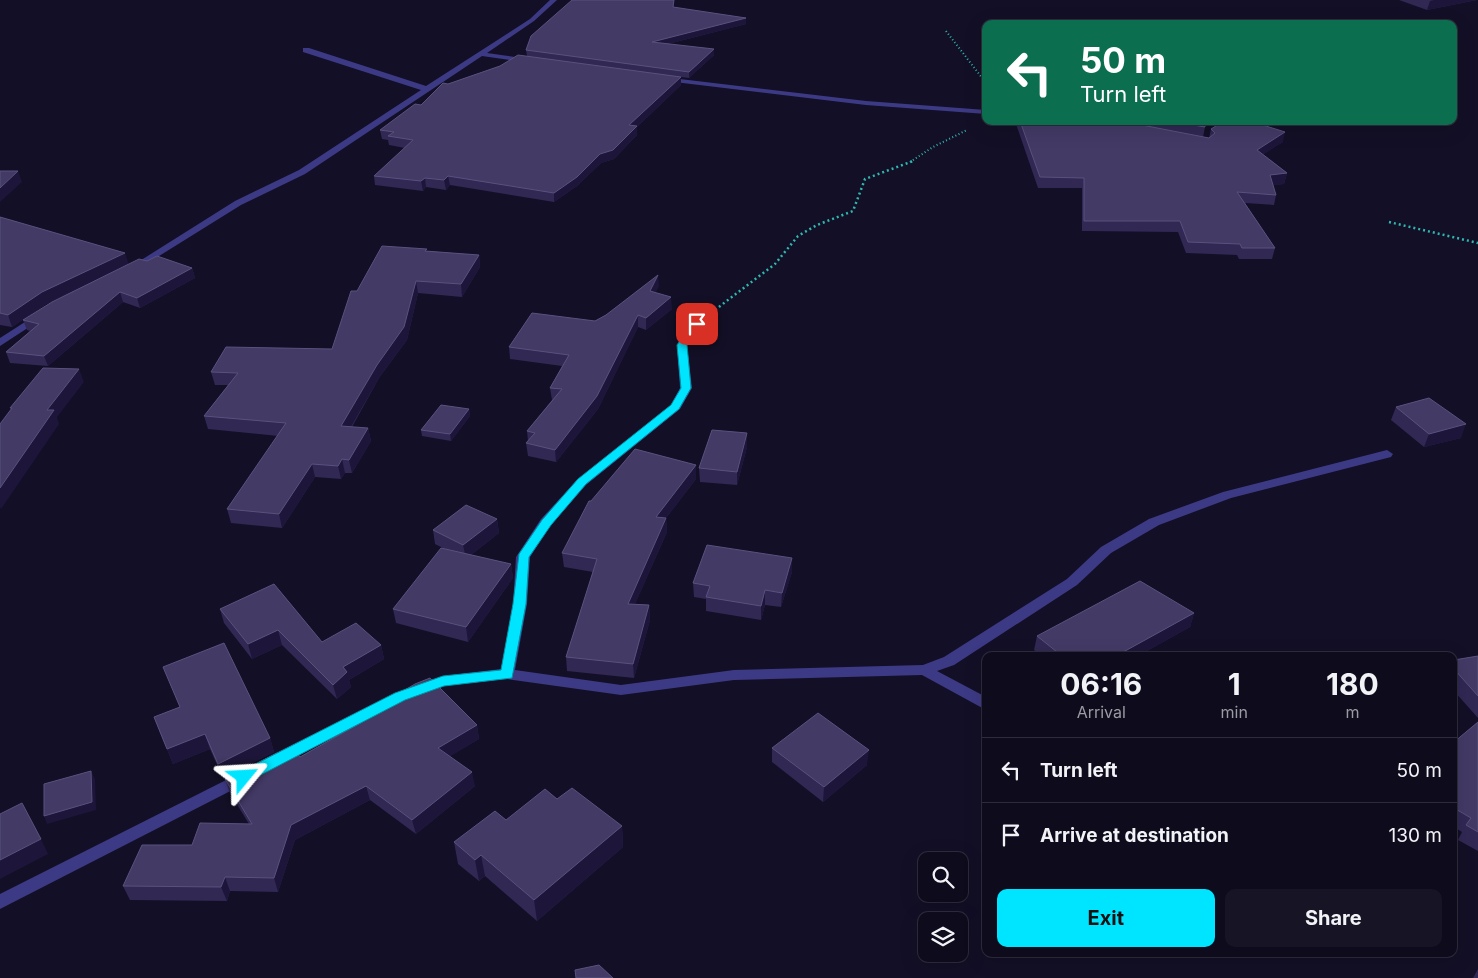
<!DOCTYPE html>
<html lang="en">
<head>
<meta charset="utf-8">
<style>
  :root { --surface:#0e0b1c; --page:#171425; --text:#f1f3f6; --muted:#9b9ba3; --line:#2e2b3b; --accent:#00e5ff }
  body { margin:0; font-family:Inter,sans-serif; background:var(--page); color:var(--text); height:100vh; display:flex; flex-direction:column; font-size:19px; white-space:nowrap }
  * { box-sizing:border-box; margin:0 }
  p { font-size:16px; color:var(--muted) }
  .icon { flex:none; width:28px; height:28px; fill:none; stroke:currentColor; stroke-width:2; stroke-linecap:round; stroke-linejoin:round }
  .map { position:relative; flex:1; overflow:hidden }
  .details { position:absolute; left:982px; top:652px; width:475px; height:305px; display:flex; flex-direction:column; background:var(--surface); border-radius:10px; box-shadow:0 5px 20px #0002,0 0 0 1px var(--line) }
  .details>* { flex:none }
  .hud { position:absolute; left:982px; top:20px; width:475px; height:105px; border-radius:10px; box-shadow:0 5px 20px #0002,0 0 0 1px var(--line); background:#0b6e4f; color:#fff; overflow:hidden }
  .tools { position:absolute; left:918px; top:852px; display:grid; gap:10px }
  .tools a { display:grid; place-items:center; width:50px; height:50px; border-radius:10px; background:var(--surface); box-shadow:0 5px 20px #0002,0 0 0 1px var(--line); font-size:25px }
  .pin { position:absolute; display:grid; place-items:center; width:42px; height:42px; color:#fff; margin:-21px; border-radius:10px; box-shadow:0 2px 8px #0006 }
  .me { position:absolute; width:55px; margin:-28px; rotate:63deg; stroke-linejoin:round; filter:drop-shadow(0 0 4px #0008) }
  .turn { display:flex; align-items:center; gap:18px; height:105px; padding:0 15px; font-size:22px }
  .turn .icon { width:65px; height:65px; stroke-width:2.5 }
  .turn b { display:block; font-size:35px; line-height:42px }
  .eta { display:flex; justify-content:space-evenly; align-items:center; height:85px; text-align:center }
  .eta b { font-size:30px; font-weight:700; line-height:35px }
  .primary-button { display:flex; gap:10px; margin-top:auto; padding:10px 15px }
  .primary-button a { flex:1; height:58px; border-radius:10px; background:var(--accent); color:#111; font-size:20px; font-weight:700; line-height:58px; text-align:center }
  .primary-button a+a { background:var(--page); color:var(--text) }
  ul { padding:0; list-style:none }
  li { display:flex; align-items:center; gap:15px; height:65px; padding:0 15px; border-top:1px solid var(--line) }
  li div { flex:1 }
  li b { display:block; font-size:19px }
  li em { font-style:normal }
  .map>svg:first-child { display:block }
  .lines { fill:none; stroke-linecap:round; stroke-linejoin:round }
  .path-far1 { stroke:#2fb8b0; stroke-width:2; stroke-dasharray:1 2.5; stroke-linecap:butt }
  .path { stroke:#2fb8b0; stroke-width:2.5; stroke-dasharray:2 3; stroke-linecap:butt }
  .minor { fill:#3d3a85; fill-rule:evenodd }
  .wall { fill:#312854 }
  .shaded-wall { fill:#1d163a }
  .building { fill:#433a66; stroke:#5a527e }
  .route { fill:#00e5ff; stroke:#0095a6 }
</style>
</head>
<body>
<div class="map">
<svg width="1478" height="978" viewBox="0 0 1478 978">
  <rect width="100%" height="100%" fill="#130f26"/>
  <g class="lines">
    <g class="path-far1">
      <path d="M946 31 986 83"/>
      <path d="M910 162 933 147 967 130"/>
    </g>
    <g class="path">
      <path d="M1389 222 1478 243"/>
      <path d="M711 313 775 264 798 236 817 225 853 211 865 179 913 161"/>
    </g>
    <g class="minor">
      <path d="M550 0H557L534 21 487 53 529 59H532V63L482 56 305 174 241 205 135 271H129L127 269 235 201 299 170 421 90 303 52V48H309L426 86 530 19Z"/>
      <path d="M663 77 866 101 986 110V114L866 105 666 81 662 79Z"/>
      <path d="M39 313 43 314 44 316 43 318 0 346V338Z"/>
      <path d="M697 321 702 324 687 345 692 388 680 409 586 485 551 525 530 557 527 604 515 670 621 685 734 670 923 665 944 657 1067 579 1101 547 1149 519 1223 492 1387 450 1393 454 1391 457 1231 498 1159 525 1111 553 1077 585 954 665 937 671 986 697V710L922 675 734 680 621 695 507 679 444 686 419 695 414 694 412 690 414 686 443 676 501 669 513 604 516 557 518 554 541 519 578 479 671 405 680 388 677 345 693 322Z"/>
      <path d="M398 692 403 694 405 698 403 702 286 762 280 764 274 762 272 758 274 754Z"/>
      <path d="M242 772 248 774 250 778 248 782 0 909V894Z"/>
    </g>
  </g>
  <g class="wall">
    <path d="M1399 0H1477L1427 10Z"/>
    <path d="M674 7 746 24 668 44 714 49V55L689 78 681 77V85L637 127V135L614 159 601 163 577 186 554 202 450 185 446 190 426 187 423 191 375 185 374 176 405 148 389 145 388 140 382 139 380 130 421 105 448 84 500 66 527 56 526 50Z"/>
    <path d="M1015 121H1205V127L1203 137 1209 138 1211 129 1283 142 1263 154 1287 173 1284 184 1273 185 1276 195 1274 205 1245 203 1275 248 1272 259H1239L1237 255 1186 253 1178 232 1082 231V188H1038Z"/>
    <path d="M0 217 129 264 147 261 192 268 195 278 140 308 123 302 48 366 10 363 6 352 30 331 27 330 23 320 69 293 46 304 12 327 0 325Z"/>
    <path d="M427 251 479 255 480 267 462 297 418 293 407 340 379 378 352 427 368 428 371 441 352 473H345L341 479 315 477 282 528 231 523 227 509 278 436 208 429 204 416 228 385H215L211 372 332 349 357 291Z"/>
    <path d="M659 286 655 292 672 309 646 330 638 327 598 409 556 462 528 456 526 443 528 441 527 431 552 400 550 388 562 366 510 359 509 347 595 321Z"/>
    <path d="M1396 407 1461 438 1424 447 1391 420Z"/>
    <path d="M469 409 470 416 451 441 422 436 421 430Z"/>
    <path d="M747 447 737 485 700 482 699 468Z"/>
    <path d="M696 465V479L666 518 667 532 635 604 649 605 650 620 634 678 567 671 566 657 593 572 564 567 562 553 591 501Z"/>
    <path d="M497 519 499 533 471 555 511 564 513 578 468 642 396 623 393 609 447 550 435 544 433 530Z"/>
    <path d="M792 572 781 607 765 605 761 620 706 611V599L694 597 693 583Z"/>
    <path d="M220 609 322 642 381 645 384 659 349 680 351 687 337 699 282 645 252 659 224 623Z"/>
    <path d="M1194 613 1190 627 1138 656H1042L1034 650 1037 636Z"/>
    <path d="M1478 656V718L1454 691V660Z"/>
    <path d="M163 667 270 738 274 752 223 778 210 749 173 764 154 717 180 707Z"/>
    <path d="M384 702 477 725 479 739 450 756 475 786 416 834 370 800 295 840 278 892 230 891 227 901 130 900 123 886 192 845 249 824 230 793 225 779 279 758 300 757 386 709Z"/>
    <path d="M1478 722V851L1458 840 1462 832 1454 827V742Z"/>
    <path d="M772 748 867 765 823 802 772 762Z"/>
    <path d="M557 799 622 826 623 847 537 921 485 876 479 881 458 864 454 842 506 820Z"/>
    <path d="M1478 969V978H1473Z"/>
  </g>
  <g class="shaded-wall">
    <path d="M1434 0H1477L1427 10 1430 1Z"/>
    <path d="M746 18V24L652 48V42Z"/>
    <path d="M714 49V55L689 78V72Z"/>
    <path d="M681 77V85L637 127V135L614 159 601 163 577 186 554 202V193L600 154 629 125Z"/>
    <path d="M1285 132 1283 142 1255 160 1257 150Z"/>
    <path d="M18 171 22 182 0 202V188Z"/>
    <path d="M1287 173 1284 184 1267 186 1270 175Z"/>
    <path d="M448 176 450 185 446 190 444 180Z"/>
    <path d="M425 178 426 187 423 191 421 181Z"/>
    <path d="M125 253 129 265 46 304 12 327 8 315 42 292Z"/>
    <path d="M479 255 480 267 462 297 461 284Z"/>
    <path d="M192 268 195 278 140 308 137 298Z"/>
    <path d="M658 275 659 286 651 302 650 291Z"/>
    <path d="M416 281 418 293 407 340 379 378 344 439 341 426Z"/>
    <path d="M120 292 123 302 48 366 44 356Z"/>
    <path d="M671 297 672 309 646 330V318Z"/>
    <path d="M638 315V327L598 409 556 462 555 450Z"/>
    <path d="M79 369 84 382 57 417 59 424 1 509 0 507V488L47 410Z"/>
    <path d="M469 409 470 416 451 441 450 434Z"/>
    <path d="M1466 424 1461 438 1424 447 1429 434Z"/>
    <path d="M368 428 371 441 352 473 349 460Z"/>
    <path d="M747 433V447L737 485V472Z"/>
    <path d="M342 459 345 473 341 479 338 466Z"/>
    <path d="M312 464 315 477 282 528 279 514Z"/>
    <path d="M696 465V479L666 518 667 532 629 618 628 604 656 517Z"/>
    <path d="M497 519 499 533 466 559 463 545Z"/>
    <path d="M792 558V572L781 607 782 593Z"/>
    <path d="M511 564 513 578 468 642 466 627Z"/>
    <path d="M765 590V605L761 620V606Z"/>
    <path d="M649 605 650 620 634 678 633 664Z"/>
    <path d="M1194 613 1190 627 1138 656H1116Z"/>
    <path d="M278 630 282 645 252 659 248 644Z"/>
    <path d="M381 645 384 659 349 680 351 687 337 699 333 685 343 667Z"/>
    <path d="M477 725 479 739 441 762 438 748Z"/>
    <path d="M205 734 210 749 173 764 167 749Z"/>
    <path d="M270 738 274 752 223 778 218 764Z"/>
    <path d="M869 750 867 765 823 802 824 787Z"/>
    <path d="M91 771 95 779 96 810 47 824 44 816Z"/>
    <path d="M472 772 475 786 416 834 412 820Z"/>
    <path d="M366 786 370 800 295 840 278 892 274 878 291 825Z"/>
    <path d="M622 826 623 847 537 921 534 900Z"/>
    <path d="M41 839 48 854 0 879V860Z"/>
    <path d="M481 855 485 876 479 881 475 860Z"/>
    <path d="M225 877 230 891 227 901 221 887Z"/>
  </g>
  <g class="building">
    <path d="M572 0H674L673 7 746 18 652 42 714 49 689 72 526 50 531 36Z"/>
    <path d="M518 55 681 77 629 125 637 126 613 150 600 154 577 177 554 193 448 176 444 180 425 178 421 181 374 176 413 140 388 136 394 132 380 130 415 104 421 105 443 83 448 84 500 66Z"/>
    <path d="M1020 121H1121L1209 138 1215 133 1211 129 1224 121H1250L1285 132 1257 150 1287 173 1270 175 1276 195 1237 192 1275 248H1242L1240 244 1188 242 1180 221H1084V178L1040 177Z"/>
    <path d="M1169 121H1205V127Z"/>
    <path d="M0 171H18L0 188Z"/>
    <path d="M0 217 125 253 42 292 8 315 0 313Z"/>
    <path d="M382 246 427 249 425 251 479 255 461 284 416 281 404 327 377 365 341 426 368 428 349 460 342 459 338 466 312 464 279 514 227 509 286 423 204 416 238 373 211 372 226 347 332 349 351 291H357Z"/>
    <path d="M157 256 192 268 137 298 120 292 44 356 6 352 39 324 23 320 52 302 139 259 147 261Z"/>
    <path d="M658 275 650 291 671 297 646 318 638 315 597 396 555 450 526 443 535 433 527 431 562 389 550 388 569 355 509 347 532 313 595 321 606 315Z"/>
    <path d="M43 368 79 369 47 410H54L0 488V424L12 408H10Z"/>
    <path d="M1429 398 1466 424 1429 434 1396 407Z"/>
    <path d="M441 405 469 409 450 434 421 430Z"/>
    <path d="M712 430 747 433 737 472 699 468Z"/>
    <path d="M635 449 696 465 656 517 666 518 628 604 649 605 633 664 566 657 597 559 562 553 589 501H591Z"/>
    <path d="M466 505 497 519 463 545 433 530Z"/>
    <path d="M707 545 792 558 782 593 765 590 761 606 706 597 710 586 693 583Z"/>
    <path d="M441 548 511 564 466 627 393 609Z"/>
    <path d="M1140 581 1194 613 1116 656H1062L1037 636Z"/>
    <path d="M274 584 322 642 356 623 381 645 343 667 347 672 333 685 278 630 248 644 220 609Z"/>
    <path d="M224 643 270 738 218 764 205 734 167 749 154 717 180 707 163 667Z"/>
    <path d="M1478 656V696L1454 669V660Z"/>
    <path d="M430 678 477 725 438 748 472 772 412 820 366 786 291 825 274 878 225 877 221 887 123 886 142 845H192L200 823 252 824 225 779 277 753 279 758 295 750 300 757 389 707 384 702 415 684Z"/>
    <path d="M818 713 869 750 824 787 772 748Z"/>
    <path d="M1478 722V832L1466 825 1471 818 1454 808V742Z"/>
    <path d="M91 771 92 802 44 816V784Z"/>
    <path d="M572 788 622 826 534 900 481 855 475 860 454 842 495 811 506 820 545 789 557 799Z"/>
    <path d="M22 803 41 839 0 860V814Z"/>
    <path d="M599 965 613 978H576L575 970Z"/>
  </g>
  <path class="route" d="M693 321H697L702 324 687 345 691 388 679 409 586 484 551 525 529 557 526 604 512 678 444 686 405 700 249 781 244 783 238 781 236 777 238 773 395 693 443 676 501 670 513 604 519 554 542 520 578 479 671 405 681 388 677 345Z"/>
</svg>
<div class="tools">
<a><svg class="icon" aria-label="search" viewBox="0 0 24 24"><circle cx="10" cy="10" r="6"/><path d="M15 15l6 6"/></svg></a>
<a><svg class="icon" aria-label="layers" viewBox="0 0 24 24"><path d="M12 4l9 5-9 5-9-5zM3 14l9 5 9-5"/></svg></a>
</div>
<div class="pin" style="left:697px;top:324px;background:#d93025"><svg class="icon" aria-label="arrive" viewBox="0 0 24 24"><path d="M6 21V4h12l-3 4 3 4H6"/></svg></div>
<svg class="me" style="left:244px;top:777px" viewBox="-20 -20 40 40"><path d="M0-17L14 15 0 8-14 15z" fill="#00e5ff" stroke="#fff" stroke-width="4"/></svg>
<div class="hud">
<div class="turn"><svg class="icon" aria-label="left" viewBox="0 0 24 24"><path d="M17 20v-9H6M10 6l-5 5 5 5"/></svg><div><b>50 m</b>Turn left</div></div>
</div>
<section class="details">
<div class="eta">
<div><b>06:16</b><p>Arrival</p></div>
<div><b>1</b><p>min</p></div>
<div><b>180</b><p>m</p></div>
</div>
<ul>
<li><svg class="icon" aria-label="left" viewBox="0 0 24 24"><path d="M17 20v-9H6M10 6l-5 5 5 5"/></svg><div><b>Turn left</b></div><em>50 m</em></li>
<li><svg class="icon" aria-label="arrive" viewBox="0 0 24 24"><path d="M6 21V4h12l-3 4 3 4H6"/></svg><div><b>Arrive at destination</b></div><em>130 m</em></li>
</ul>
<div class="primary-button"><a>Exit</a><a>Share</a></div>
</section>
</div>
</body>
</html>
